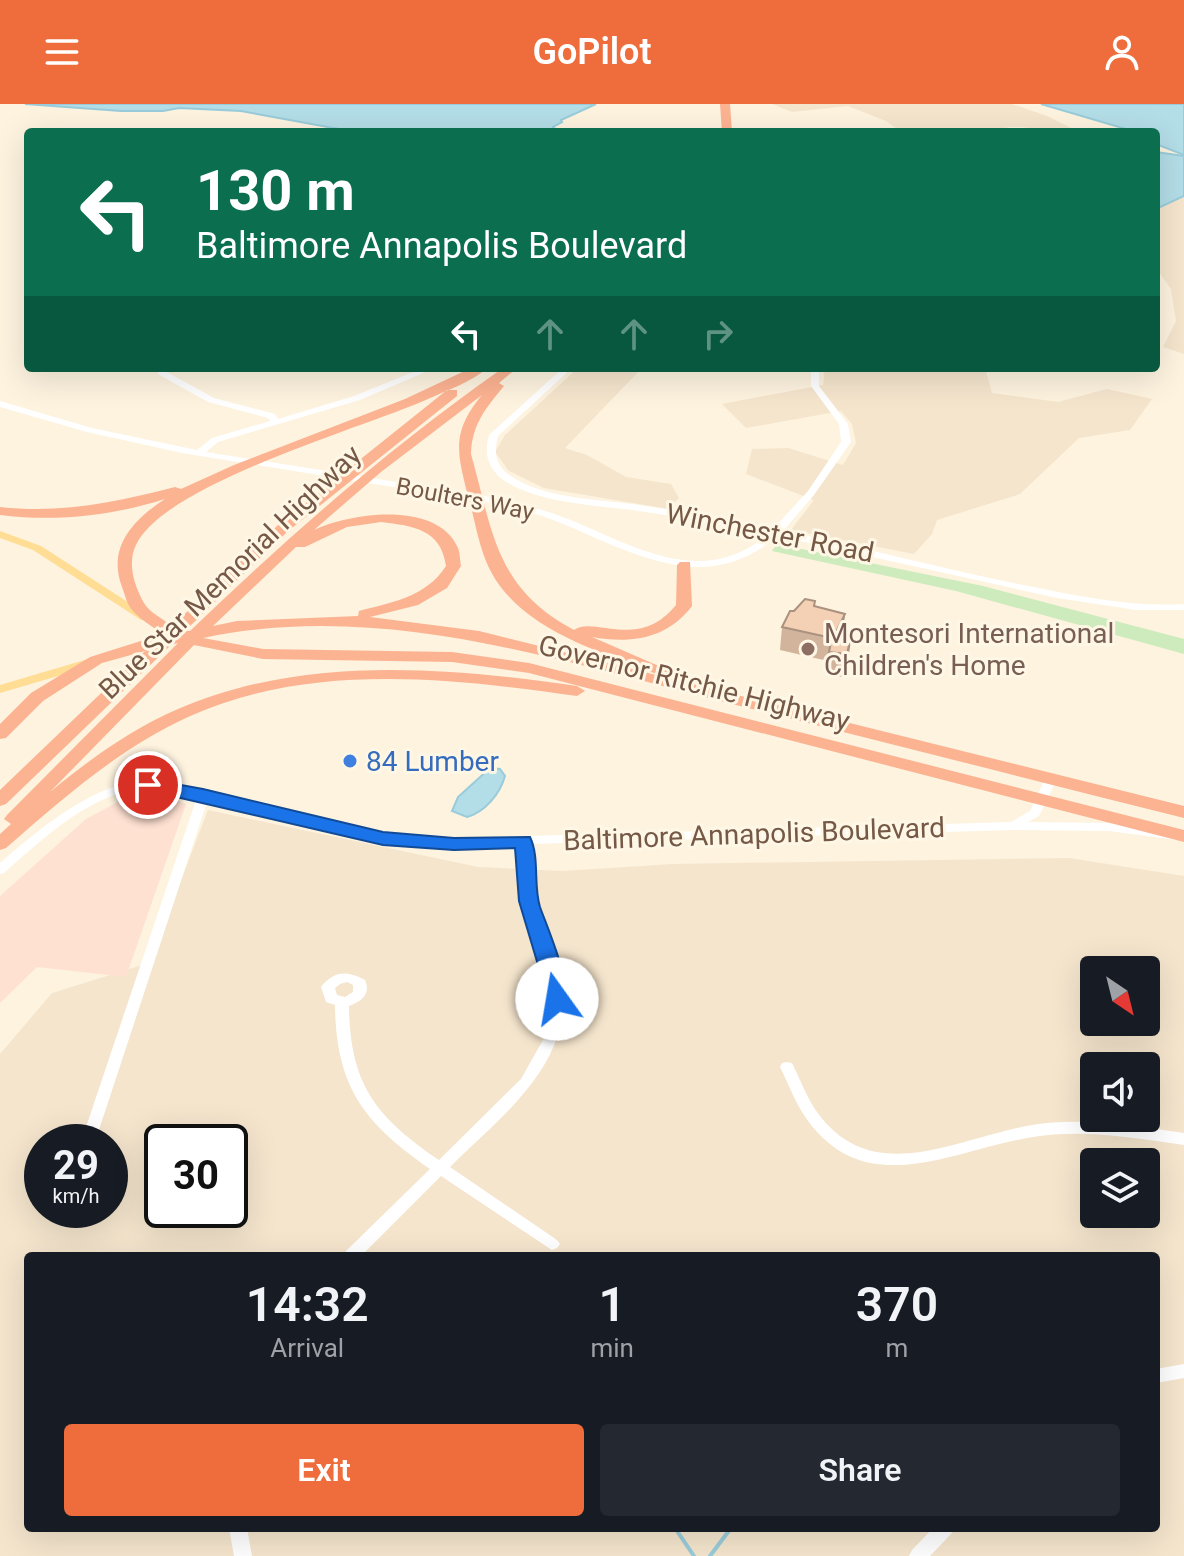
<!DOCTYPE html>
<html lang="en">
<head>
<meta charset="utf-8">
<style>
  :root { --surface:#171b24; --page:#242831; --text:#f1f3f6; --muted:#9ea1a6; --accent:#ef6d3c }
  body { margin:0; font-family:Roboto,sans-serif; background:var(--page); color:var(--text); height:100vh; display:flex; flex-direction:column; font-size:30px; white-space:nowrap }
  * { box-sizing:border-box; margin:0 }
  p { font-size:26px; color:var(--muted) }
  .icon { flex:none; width:44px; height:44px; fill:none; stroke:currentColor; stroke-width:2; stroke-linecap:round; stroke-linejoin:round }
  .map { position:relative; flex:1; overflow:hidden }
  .details { position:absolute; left:24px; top:1148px; width:1136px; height:280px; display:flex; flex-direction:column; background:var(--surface); border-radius:8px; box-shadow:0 8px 32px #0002 }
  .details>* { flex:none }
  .top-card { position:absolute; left:24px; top:24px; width:1136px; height:244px; border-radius:8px; box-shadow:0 8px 32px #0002; background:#0b6e4f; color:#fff; overflow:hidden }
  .needle { width:52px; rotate:145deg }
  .buttons { position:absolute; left:1080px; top:852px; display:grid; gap:16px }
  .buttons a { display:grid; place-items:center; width:80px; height:80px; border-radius:8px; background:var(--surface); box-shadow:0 8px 32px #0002; font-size:40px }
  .speed { position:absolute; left:24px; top:1020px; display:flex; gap:16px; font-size:40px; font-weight:700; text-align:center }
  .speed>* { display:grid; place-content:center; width:104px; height:104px; border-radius:50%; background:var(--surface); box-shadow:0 8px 32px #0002; line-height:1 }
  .speed small { font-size:20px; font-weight:400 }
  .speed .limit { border:4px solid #111; border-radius:12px; background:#fff; color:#111 }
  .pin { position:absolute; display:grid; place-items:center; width:68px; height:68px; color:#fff; margin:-34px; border:4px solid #fff; border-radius:50%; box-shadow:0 2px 8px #0007 }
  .me { position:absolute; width:88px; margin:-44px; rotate:347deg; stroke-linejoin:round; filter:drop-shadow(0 0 6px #0008) }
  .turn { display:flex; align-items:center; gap:28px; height:168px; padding:0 40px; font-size:36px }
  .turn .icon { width:104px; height:104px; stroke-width:2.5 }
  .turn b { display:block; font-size:56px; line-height:68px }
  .lanes { display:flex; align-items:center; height:76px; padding:0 40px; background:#0003; justify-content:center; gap:40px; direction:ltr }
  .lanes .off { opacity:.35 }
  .eta { display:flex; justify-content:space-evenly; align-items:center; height:136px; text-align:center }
  .eta b { font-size:48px; font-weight:600; line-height:56px }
  .action { display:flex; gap:16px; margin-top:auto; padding:16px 40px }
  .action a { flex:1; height:92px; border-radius:8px; background:var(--accent); color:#fff; font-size:32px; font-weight:600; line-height:92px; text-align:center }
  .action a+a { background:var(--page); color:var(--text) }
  header { display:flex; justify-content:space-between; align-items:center; height:104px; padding:0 40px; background:var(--accent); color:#fff; font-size:36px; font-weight:600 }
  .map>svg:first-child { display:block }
  .residential { fill:#f5e5cd; fill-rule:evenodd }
  .commercial { fill:#ffe1d2 }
  .green { fill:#cdebbd }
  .water { fill:#b3dde7; stroke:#99ccda; stroke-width:2 }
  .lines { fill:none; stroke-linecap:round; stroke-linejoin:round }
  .stream { stroke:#99ccda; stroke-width:4 }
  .minor { fill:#fff; fill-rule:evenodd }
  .major { fill:#ffdd94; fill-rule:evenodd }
  .highway { fill:#fcb392; fill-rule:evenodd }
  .wall { fill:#d2b49c }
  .shaded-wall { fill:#ab927f }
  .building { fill:#f4d1b5; stroke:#ab927f; stroke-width:2 }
  .route { fill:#1a73e8; stroke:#114b97; stroke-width:2 }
  .education-dot { fill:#8d6e63; stroke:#fff7e6; stroke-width:3 }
  .shop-dot { fill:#3f7fe0; stroke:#fff7e6; stroke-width:3 }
  .labels { text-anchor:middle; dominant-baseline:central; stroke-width:6; stroke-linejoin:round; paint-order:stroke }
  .far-street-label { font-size:24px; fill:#755946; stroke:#fff7e6 }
  .street-label { font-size:28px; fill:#755946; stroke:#fff7e6 }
  .education-label { font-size:28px; fill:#785e54; stroke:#fff7e6; text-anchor:start }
  .shop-label { font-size:28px; fill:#366cbe; stroke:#fff7e6; text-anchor:start }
</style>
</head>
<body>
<header><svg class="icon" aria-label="menu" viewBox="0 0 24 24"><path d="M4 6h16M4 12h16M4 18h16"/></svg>GoPilot<svg class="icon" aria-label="person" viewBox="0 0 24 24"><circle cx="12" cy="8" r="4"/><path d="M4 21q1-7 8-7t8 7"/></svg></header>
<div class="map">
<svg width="1184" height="1452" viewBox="0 0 1184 1452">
  <rect width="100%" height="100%" fill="#fdf3df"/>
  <g class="residential">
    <path d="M772 0H1012L1047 12 1079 28H1051L1023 23H1008L999 28H901L886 17 848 2 792 8Z"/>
    <path d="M1184 92V250L1163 243 1176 217 1171 185 1156 164V105Z"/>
    <path d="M578 264H642L565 344 587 351 626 373 671 380 679 394 668 405 544 384 509 367 495 348 505 331Z"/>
    <path d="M825 264H985L992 289 1058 298 1107 285 1152 295 1130 326 1079 334 1020 390 937 416 932 430 914 450 791 426 814 396 746 370 752 345 788 344 843 361 856 339 852 320 841 307 746 324 722 300 823 281Z"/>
    <path d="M208 706 478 763 563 767 673 760 1069 754 1184 772V1452H0V950L52 889 149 859ZM1094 866H1146V918H1094ZM1094 962H1146V1014H1094ZM42 1038H110V1106H42ZM162 1038H230V1106H162ZM1094 1058H1146V1110H1094ZM28 1152H1156V1424H28Z"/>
  </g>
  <path class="commercial" d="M143 691H160L186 700 126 873 37 863 0 899V792L86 715 129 692Z"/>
  <path class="green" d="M777 440 983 482 1184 535V550L956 487 772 447Z"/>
  <g class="water">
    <path d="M25 0H596L561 16 562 18 553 23 555 25 546 28H355L241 7 179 4 163 7H121Z"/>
    <path d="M1041 0H1184V51L1156 40V28H1136Z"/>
    <path d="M1156 48 1184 52V92L1156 105Z"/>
    <path d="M490 664 500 665 505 672C500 690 485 708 467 713L452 707 458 693Z"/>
  </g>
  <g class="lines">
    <g class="stream">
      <path d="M675 1424 694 1452"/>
      <path d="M710 1452 731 1424"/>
    </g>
    <g class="minor">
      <path d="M756 24H760L761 28H755Z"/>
      <path d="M157 264H165V267L214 294 275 310 278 315 354 292 423 264H435L360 296 218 338 206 348 498 394C522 400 545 406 568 415 634 442 704 486 768 430 727 422 687 414 646 408 603 401 538 401 502 375 487 363 484 348 489 331L563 264H572L498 332C494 347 495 360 508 370 542 396 605 395 646 402 689 408 731 417 773 425L808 387 841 338 839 320 811 282V264H819V282L848 320 851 338 814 391 783 427C869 444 953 468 1039 484 1087 494 1135 503 1184 500V506H1136L1057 494 777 432C708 493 635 450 563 420 542 411 520 405 498 400L182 349 87 328 0 303V297L92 324 197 346 212 334 270 317 268 314 208 298 158 270Z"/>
      <path d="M1051 671 1057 675 1039 712 1028 718 1109 719 1184 729V737L1109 727 1013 726 530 740C530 763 532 785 538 807 544 833 555 857 560 883 575 959 497 1016 450 1063L557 1136 560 1140 557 1144 552 1146 441 1072 361 1152H343L346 1147 430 1065C364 1019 336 983 335 901L326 898 321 883C335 866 347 867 365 876 371 890 362 897 349 902 350 981 376 1013 439 1056L521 975 544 934 548 916 549 899 547 882 521 787 518 740 423 743 383 738 207 698 95 1038H81L196 696C180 692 162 685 147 685 94 685 41 737 4 769L0 770V759C36 728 99 673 150 678 166 679 183 685 199 689L203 687 209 691 383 730 423 735 1011 718 1030 707 1045 675ZM347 878 353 881V888L345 893 337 891 335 884 340 880Z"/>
      <path d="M787 958 792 959C800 975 807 994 817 1008 873 1086 958 1033 1032 1021 1082 1013 1134 1022 1184 1029V1041C1134 1034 1083 1025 1033 1033 954 1045 868 1098 808 1017 796 1001 789 981 780 963L782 959Z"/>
      <path d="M1184 1260V1274L1156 1279V1265Z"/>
      <path d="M229 1424H247L252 1452H234Z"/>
      <path d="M933 1424H954L951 1430 930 1452H909L912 1446Z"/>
    </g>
    <g class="major">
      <path d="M0 427 41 442 151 513 149 516H141L33 446 0 434Z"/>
      <path d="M88 555 92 556 94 559 92 562 0 589V581Z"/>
    </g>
    <g class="highway">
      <path d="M720 0H730L732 28H722Z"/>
      <path d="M471 264H487C472 278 447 286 428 295 363 324 164 380 136 441 127 459 134 481 144 499 149 508 163 515 172 522L277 422 447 286H457V292L287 428 185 527H190C289 432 390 343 503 264H517L499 279 504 282C486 304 472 320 471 350 493 428 495 484 574 526 594 511 638 548 676 501L677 461 680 458H690L692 502C667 535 631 540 592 533L668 566 666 569H654C592 544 509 522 484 452 477 433 474 412 468 392 457 349 451 328 482 291L381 368 314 426C350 409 437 396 458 444 460 449 460 457 461 462L447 484 418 501 370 513 479 527 1184 702V714C1033 676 883 638 732 600 560 557 382 496 203 534L263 545 452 548 529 559 1184 726V738L529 569 452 558 263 555 194 541 50 688C89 656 131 625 178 605 304 551 445 563 577 582L585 587 577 592C450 574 308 558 188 613 120 644 62 695 6 744L0 746V730L11 720 4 715 7 711 178 539 171 541 6 700 0 702V686L145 547 102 559 43 597 6 634 0 635V620L31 589 90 553 163 530C153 523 141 516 133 507 127 501 125 491 122 483 107 443 133 416 165 395 111 412 56 418 0 411V403C62 410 116 398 175 383L181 385 234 361 405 295ZM381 418C413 422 441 425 446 462 426 493 393 498 359 507L358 512 237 517 213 522 296 443H305L347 423Z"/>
    </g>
  </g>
  <path class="wall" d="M815 497V502L843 526 849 550 844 573 827 571 828 557 780 546 782 523 794 507Z"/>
  <g class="shaded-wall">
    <path d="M845 510 843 532 837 526Z"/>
    <path d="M852 527 849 550 844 573 847 550Z"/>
  </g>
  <path class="building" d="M805 495 815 497 814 502 845 510 837 526 852 527 847 550 829 548 832 534 782 523 790 507H794Z"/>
  <path class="route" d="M148 675 203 685 383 728 454 734 530 733C540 754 533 781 540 803 547 823 573 882 564 901H550L519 797 515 744 454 746 383 741 142 685 139 681 142 677Z"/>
  <circle class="education-dot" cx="808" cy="545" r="8"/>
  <circle class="shop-dot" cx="350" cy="657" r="8"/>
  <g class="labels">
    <g class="far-street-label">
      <text transform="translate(465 395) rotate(11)">Boulters Way</text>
    </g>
    <g class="street-label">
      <text transform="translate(770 429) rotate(11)">Winchester Road</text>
      <text transform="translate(230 468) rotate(-44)">Blue Star Memorial Highway</text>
      <text transform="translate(694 579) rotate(14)">Governor Ritchie Highway</text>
      <text transform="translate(754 730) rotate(-2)">Baltimore Annapolis Boulevard</text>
    </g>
    <g class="education-label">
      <text x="824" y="529">Montesori International<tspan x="824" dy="32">Children's Home</tspan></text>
    </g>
    <g class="shop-label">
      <text x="366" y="657">84 Lumber</text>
    </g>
  </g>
</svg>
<div class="buttons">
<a><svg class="needle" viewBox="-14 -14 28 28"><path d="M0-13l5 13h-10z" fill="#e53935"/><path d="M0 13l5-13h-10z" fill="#9ea1a6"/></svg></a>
<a><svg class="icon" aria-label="sound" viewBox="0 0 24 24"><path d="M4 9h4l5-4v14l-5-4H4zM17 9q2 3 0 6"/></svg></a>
<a><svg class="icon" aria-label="layers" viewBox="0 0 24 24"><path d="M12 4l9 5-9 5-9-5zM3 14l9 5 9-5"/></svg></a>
</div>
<div class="speed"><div>29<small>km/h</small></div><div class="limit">30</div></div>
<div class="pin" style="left:148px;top:681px;background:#d93025"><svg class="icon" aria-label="arrive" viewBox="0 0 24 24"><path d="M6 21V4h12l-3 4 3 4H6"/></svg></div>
<svg class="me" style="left:557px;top:895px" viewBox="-20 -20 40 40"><circle r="19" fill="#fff"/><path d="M0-13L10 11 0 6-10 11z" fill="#1a73e8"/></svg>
<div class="top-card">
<div class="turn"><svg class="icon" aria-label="left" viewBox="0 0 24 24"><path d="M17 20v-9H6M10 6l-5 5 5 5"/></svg><div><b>130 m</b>Baltimore Annapolis Boulevard</div></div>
<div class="lanes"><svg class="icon" aria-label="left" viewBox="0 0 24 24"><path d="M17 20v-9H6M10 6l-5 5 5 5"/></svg><svg class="icon off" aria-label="ahead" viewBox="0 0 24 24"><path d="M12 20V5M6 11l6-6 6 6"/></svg><svg class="icon off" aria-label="ahead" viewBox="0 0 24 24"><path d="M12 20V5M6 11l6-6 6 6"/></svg><svg class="icon off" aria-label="right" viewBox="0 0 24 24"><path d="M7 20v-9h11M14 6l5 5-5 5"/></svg></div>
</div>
<section class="details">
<div class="eta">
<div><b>14:32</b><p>Arrival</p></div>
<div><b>1</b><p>min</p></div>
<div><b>370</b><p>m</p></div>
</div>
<div class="action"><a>Exit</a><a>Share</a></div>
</section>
</div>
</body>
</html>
